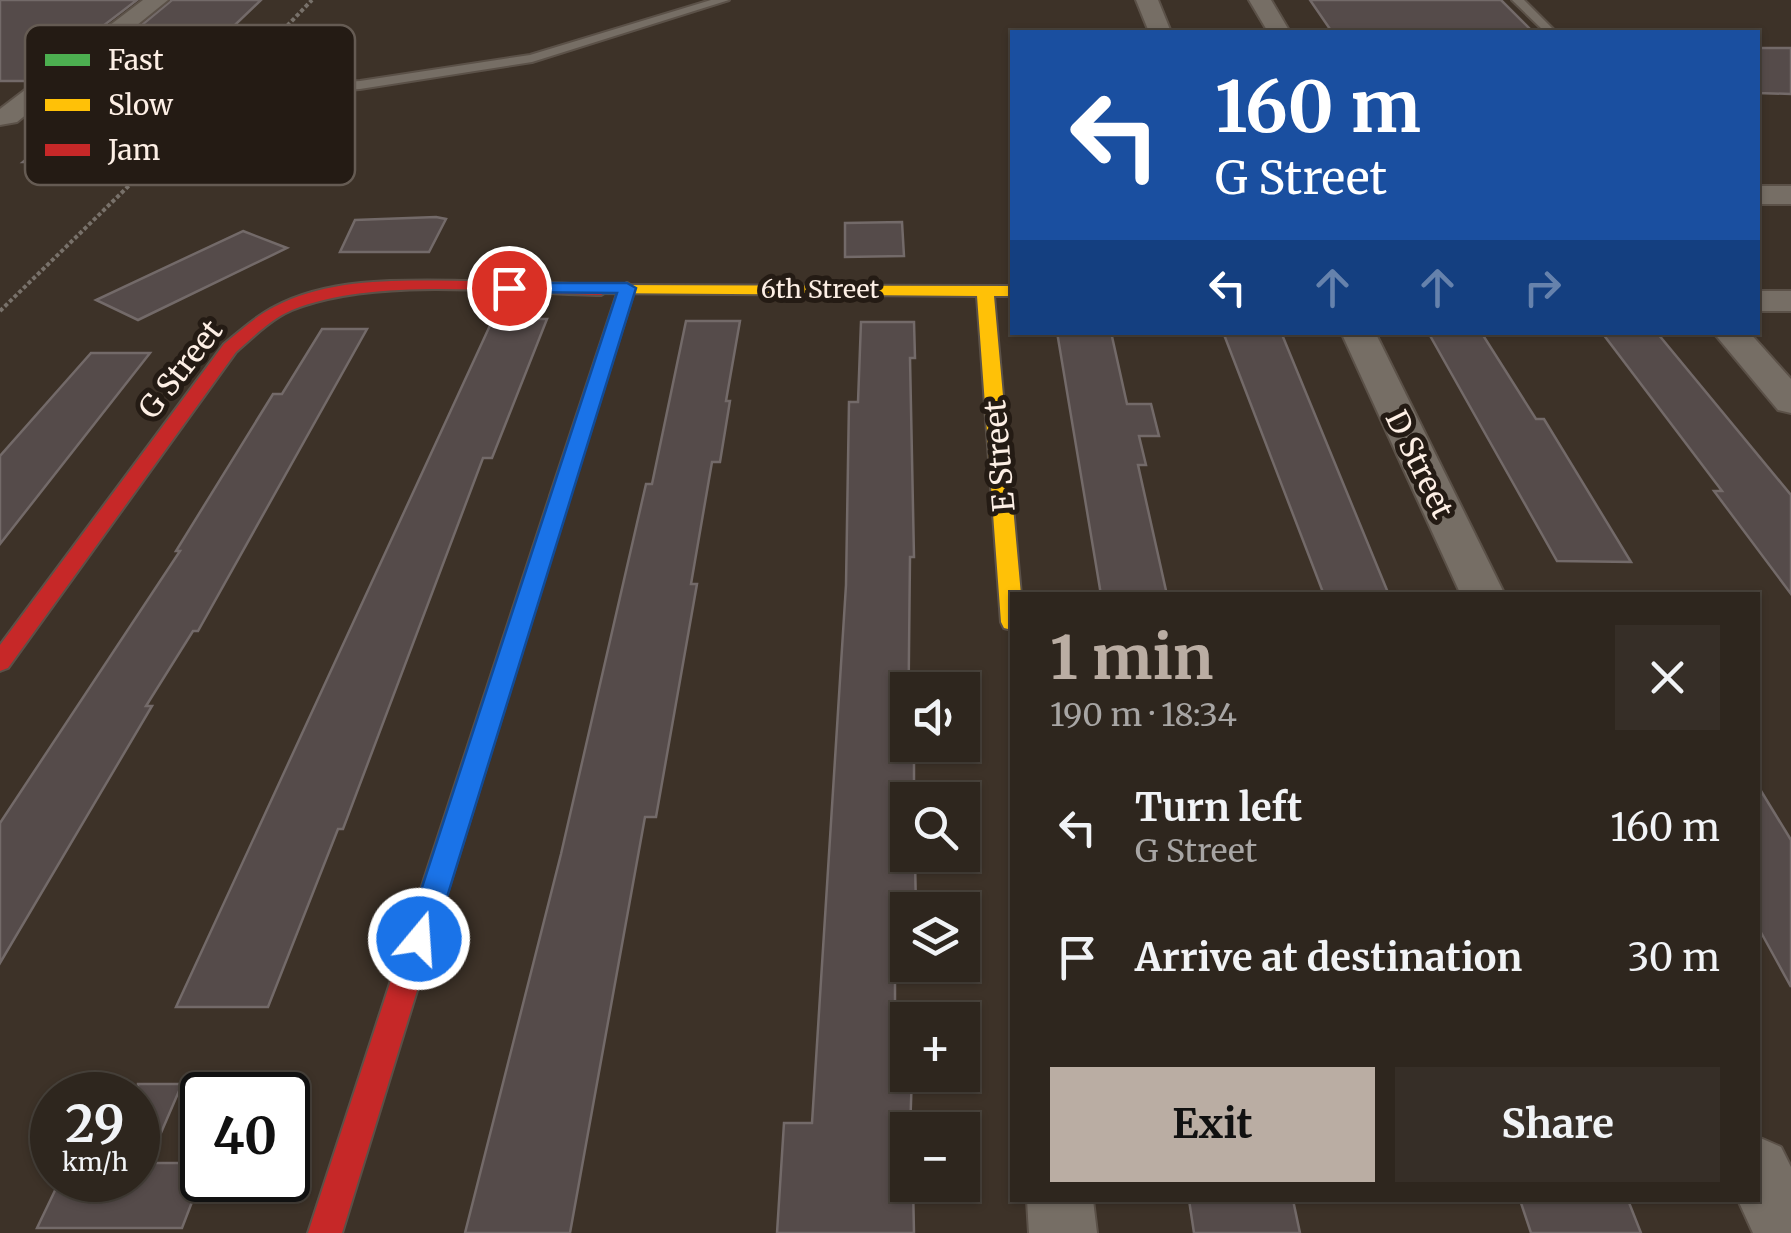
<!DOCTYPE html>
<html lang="en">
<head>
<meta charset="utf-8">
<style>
  :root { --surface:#2e261e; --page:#362e27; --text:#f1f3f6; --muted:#a7a5a4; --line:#49433c; --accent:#baada3 }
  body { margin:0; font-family:Merriweather,serif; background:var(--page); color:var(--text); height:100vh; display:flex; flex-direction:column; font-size:38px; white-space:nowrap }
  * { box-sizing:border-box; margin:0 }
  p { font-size:32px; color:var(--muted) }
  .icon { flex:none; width:55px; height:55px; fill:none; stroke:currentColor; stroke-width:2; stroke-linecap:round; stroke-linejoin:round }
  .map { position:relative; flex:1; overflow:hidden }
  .side { position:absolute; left:1010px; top:592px; width:750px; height:610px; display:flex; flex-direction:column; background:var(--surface); border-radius:0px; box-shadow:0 2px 8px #0004,0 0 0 2px var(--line) }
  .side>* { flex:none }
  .guide { position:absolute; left:1010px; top:30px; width:750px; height:305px; border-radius:0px; box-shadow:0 2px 8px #0004,0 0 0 2px var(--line); background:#1a4fa0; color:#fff; overflow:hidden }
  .tools { position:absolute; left:890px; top:672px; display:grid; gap:20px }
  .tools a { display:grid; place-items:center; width:90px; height:90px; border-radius:0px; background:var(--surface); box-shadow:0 2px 8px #0004,0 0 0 2px var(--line); font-size:50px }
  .speed { position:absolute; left:30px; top:1072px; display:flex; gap:20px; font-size:50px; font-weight:700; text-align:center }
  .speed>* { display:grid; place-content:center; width:130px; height:130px; border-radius:50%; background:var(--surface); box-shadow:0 2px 8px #0004,0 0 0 2px var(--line); line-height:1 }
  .speed small { font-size:25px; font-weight:400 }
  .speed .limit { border:5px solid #111; border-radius:15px; background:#fff; color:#111 }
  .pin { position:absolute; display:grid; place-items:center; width:85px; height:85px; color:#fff; margin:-42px; border:5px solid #fff; border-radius:50%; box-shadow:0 2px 10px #0007 }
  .me { position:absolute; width:110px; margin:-55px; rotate:18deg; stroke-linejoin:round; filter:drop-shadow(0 0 8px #0008) }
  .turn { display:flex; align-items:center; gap:35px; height:210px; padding:0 40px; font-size:45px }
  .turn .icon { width:130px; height:130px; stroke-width:2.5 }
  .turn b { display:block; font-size:70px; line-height:85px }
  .lanes { display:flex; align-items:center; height:95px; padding:0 40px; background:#0003; justify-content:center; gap:50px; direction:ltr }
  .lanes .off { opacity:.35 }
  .round { display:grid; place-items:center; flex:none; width:105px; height:105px; border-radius:0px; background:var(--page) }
  .summary { display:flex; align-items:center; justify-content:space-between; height:170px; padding:0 40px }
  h1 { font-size:60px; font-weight:700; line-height:75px; color:var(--accent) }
  .action { display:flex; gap:20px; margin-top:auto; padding:20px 40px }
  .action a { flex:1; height:115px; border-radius:0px; background:var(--accent); color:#111; font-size:40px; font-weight:700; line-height:115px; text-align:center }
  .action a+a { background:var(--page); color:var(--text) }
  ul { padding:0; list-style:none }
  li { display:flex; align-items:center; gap:30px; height:130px; padding:0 40px }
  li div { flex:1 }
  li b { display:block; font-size:38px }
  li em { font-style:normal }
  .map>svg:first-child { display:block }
  .building { fill:#554b4a; stroke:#736a69; stroke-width:2.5 }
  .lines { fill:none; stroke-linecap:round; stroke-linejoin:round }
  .lane-casing { stroke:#5b5148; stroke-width:4 }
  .street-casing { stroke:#5b5148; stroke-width:4 }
  .fast-casing { stroke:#5b5148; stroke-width:4 }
  .slow-casing { stroke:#5b5148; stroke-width:4 }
  .jam-casing { stroke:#5b5148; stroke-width:4 }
  .path { stroke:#78716a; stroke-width:4; stroke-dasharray:4 2.5; stroke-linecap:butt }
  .lane { fill:#766e65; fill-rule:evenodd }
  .street { fill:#766e65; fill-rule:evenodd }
  .fast { fill:#4caf50; fill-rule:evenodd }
  .slow { fill:#ffc107; fill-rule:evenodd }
  .jam { fill:#c62828; fill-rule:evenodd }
  .route { fill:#1a73e8; stroke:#114b97; stroke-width:2.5 }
  .labels { text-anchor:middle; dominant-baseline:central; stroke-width:10; stroke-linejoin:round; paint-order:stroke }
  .far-street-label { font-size:25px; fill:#fdefe5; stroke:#241b14 }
  .street-label { font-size:30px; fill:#fdefe5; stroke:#241b14 }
  .key { fill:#241b14; stroke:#655b53; stroke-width:2.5 }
  .key-label { font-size:28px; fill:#fdefe5 }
</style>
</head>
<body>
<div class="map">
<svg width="1791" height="1233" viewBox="0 0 1791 1233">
  <rect width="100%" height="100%" fill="#3d3228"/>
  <g class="building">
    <path d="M0 0H137L31 81H0Z"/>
    <path d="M172 0H261L168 89H180L102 162H23L119 81H74Z"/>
    <path d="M1310 0H1501L1533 32H1332Z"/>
    <path d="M1758 48H1791V94L1758 93Z"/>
    <path d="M436 217 446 219 429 252H340L355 220Z"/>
    <path d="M902 222 904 256 845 257V223Z"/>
    <path d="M243 231 287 248 138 320 96 300Z"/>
    <path d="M493 319H547L492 458H483L343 829H338L268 1007H176Z"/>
    <path d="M686 321H740L726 401H730L720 462H712L691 584H697L656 817H645L570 1233H465L561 854 646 484H652Z"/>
    <path d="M861 322H914L915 358H910L914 557H910L908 745H914V787H895V860H915L916 909H895V1072L912 1075 908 1185H913L914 1233H777L784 1123H812L846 585 849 402H858Z"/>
    <path d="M322 329H367L198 631H193L146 706H152L0 963V823L180 551H176L273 394H282Z"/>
    <path d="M1057 332H1111L1127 404H1151L1159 436H1139L1146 465H1138L1167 595H1101Z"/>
    <path d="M1223 332H1281L1389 595H1324Z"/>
    <path d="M1428 332H1481L1536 419H1544L1631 562 1557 561Z"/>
    <path d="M1603 334H1658L1791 495V594L1714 491H1722Z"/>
    <path d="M91 353H150L0 544V456Z"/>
    <path d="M1758 786 1791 840V987L1758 927Z"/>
    <path d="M138 1084H182L148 1163H202V1176L182 1228H37L60 1180H138Z"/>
    <path d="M1189 1200H1293L1300 1233H1194Z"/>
    <path d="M1520 1200H1628L1641 1233H1531Z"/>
  </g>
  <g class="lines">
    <defs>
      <g id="lane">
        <path d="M711 0H729L532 62 360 89 290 94 197 127 185 124 288 86 360 81 530 55Z"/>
        <path d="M1512 0H1524L1556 32H1545Z"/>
      </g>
      <g id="street">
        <path d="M143 0H168L17 122 0 125V109Z"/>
        <path d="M1136 0H1158L1171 32H1149Z"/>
        <path d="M1249 0H1271L1290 32H1268Z"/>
        <rect x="1758" y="186" width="33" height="18"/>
        <rect x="1758" y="291" width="33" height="20"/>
        <path d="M1341 332H1375L1505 595H1461Z"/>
        <path d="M1713 332H1749L1791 379V413L1778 410Z"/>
        <path d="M1758 1137 1781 1147 1791 1167V1233H1753L1738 1200H1758Z"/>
        <path d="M1027 1200H1093L1097 1233H1029Z"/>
      </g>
      <path id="fast" d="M627 283 635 288 570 496 560 502 553 501 550 496 619 288Z"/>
      <path id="slow" d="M601 285 1012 286V296H994L1021 595H1012V630L1004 628 1001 622 977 296 595 293 593 290Z"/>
      <g id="jam">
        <path d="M483 281 601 285 609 290 601 295C511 293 376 276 292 310 271 319 253 337 236 352L8 668 0 671V645L224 344C240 331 256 316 274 307 335 274 417 281 483 281Z"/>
        <path d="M560 490 570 496 342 1233H308L550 496Z"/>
      </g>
    </defs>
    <use href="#lane" class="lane-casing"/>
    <use href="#street" class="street-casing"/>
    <use href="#fast" class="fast-casing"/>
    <use href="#slow" class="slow-casing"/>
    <use href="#jam" class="jam-casing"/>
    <g class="path">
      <path d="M233 82 312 0"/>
      <path d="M0 311 178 138"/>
    </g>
    <use href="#lane" class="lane"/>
    <use href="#street" class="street"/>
    <use href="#fast" class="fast"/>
    <use href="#slow" class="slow"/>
    <use href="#jam" class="jam"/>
  </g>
  <path class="route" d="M509 283H627L636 288 434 939 429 948 419 952 409 948 405 939 617 293 503 292V285Z"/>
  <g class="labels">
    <g class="far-street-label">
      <text x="820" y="289">6th Street</text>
    </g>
    <g class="street-label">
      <text transform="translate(180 369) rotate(-52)">G Street</text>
      <text transform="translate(999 456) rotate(-95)">E Street</text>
      <text transform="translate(1420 464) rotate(64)">D Street</text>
    </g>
  </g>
  <rect x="25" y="25" width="330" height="160" rx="15" class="key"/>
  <rect x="45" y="54" width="45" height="12" fill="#4caf50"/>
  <rect x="45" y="99" width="45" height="12" fill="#ffc107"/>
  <rect x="45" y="144" width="45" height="12" fill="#c62828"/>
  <g class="key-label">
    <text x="108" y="70">Fast</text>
    <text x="108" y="115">Slow</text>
    <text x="108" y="160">Jam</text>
  </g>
</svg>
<div class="tools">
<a><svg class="icon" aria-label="sound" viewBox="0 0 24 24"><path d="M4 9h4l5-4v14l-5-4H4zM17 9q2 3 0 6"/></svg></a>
<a><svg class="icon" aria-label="search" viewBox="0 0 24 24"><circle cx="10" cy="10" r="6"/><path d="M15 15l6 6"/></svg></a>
<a><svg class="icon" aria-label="layers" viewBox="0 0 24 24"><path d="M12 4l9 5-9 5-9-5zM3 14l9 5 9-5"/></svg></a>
<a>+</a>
<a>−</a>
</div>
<div class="speed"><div>29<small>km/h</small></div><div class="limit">40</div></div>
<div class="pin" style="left:509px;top:288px;background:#d93025"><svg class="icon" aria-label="arrive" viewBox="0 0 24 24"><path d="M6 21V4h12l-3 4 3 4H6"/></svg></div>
<svg class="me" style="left:419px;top:939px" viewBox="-20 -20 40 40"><circle r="17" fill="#1a73e8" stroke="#fff" stroke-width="3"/><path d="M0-11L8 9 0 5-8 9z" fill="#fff"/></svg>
<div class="guide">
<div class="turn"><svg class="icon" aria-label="left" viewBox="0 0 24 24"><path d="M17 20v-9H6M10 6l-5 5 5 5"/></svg><div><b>160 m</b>G Street</div></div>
<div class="lanes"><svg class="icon" aria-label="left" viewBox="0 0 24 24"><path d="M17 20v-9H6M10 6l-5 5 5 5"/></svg><svg class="icon off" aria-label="ahead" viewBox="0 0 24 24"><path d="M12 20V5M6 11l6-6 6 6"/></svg><svg class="icon off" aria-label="ahead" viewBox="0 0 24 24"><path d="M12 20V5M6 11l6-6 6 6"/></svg><svg class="icon off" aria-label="right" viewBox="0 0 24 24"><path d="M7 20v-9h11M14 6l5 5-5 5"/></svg></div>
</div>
<section class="side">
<div class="summary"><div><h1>1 min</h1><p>190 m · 18:34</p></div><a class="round"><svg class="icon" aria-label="close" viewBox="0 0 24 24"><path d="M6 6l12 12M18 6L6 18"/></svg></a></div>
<ul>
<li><svg class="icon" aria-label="left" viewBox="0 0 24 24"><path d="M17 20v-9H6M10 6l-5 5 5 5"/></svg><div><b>Turn left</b><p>G Street</p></div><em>160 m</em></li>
<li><svg class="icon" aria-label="arrive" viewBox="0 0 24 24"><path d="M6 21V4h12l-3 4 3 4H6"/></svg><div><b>Arrive at destination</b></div><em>30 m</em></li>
</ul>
<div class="action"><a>Exit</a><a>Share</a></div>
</section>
</div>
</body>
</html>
